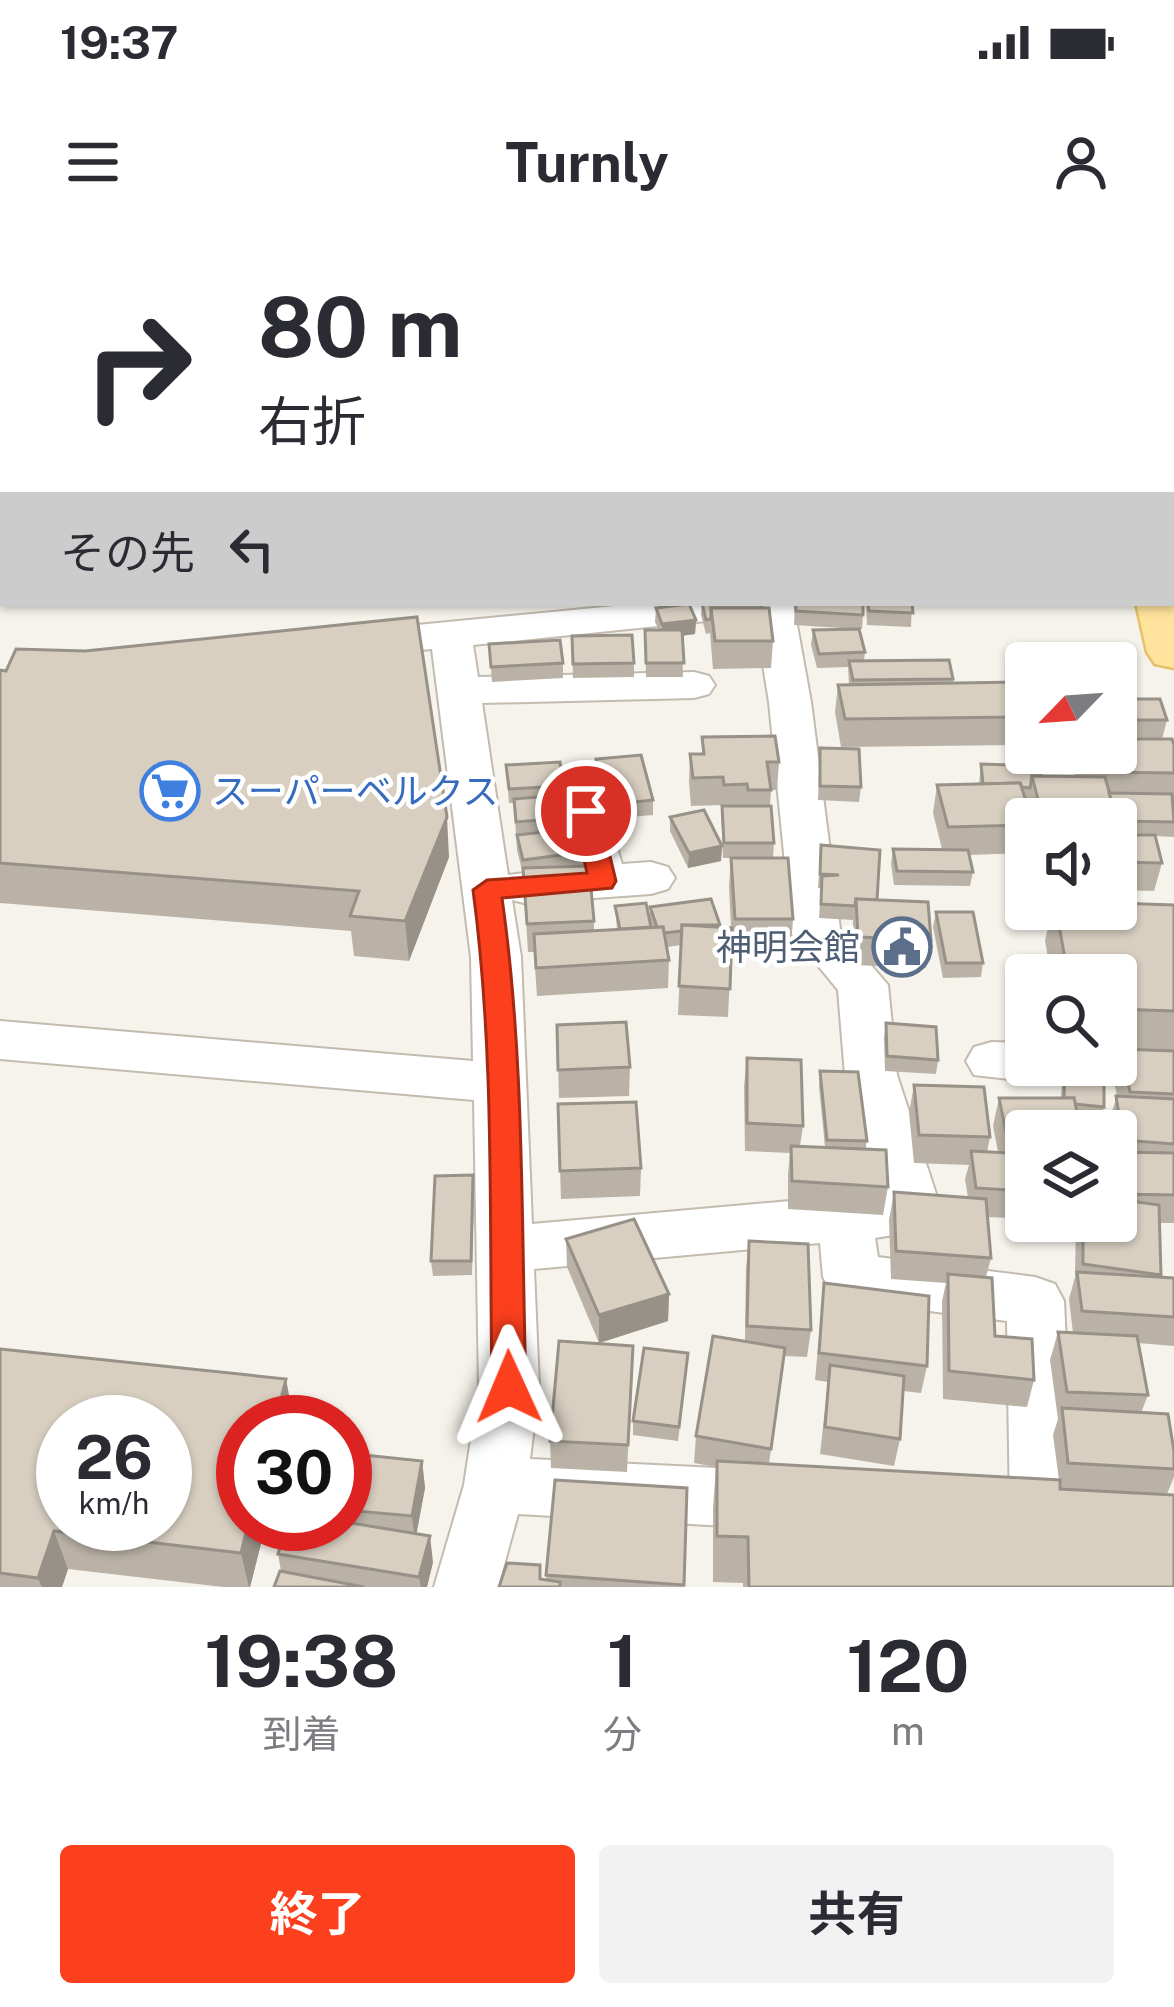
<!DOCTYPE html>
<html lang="ja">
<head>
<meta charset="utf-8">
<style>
  :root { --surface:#fff; --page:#f2f2f3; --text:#2b2b33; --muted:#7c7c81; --accent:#fc3f1d }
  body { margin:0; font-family:"Public Sans","Noto Sans JP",sans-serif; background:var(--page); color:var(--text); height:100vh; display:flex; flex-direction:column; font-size:45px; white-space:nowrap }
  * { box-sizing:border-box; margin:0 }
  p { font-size:39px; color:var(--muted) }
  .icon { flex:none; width:66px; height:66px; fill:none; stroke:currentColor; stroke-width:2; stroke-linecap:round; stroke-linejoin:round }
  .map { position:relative; height:1347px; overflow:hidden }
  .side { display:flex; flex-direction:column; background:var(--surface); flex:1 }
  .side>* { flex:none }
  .banner { position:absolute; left:0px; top:0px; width:1176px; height:366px; box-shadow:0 3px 9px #0004; background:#fff; color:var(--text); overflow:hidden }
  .needle { width:78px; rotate:245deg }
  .fabs { position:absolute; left:1005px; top:402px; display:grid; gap:24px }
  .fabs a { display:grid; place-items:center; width:132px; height:132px; border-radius:12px; background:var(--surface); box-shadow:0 3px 9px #0004; font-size:60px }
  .speed { position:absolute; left:36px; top:1155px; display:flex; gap:24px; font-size:60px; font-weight:700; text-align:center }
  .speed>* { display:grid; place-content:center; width:156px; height:156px; border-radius:50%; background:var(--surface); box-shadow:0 3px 9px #0004; line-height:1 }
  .speed small { font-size:30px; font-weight:400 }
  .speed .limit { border:18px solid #d22; background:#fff; color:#111 }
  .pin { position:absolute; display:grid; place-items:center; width:102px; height:102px; color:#fff; margin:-51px; border:6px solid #fff; border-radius:50%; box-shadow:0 3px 12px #0007 }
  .me { position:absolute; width:132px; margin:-66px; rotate:359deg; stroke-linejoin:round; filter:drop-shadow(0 0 9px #0008) }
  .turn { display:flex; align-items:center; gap:42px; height:252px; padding:0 60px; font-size:54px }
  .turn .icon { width:156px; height:156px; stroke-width:2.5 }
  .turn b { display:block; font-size:84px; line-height:102px }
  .then { display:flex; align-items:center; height:114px; padding:0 60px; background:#0003; gap:24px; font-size:45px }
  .eta { display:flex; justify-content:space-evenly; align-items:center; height:204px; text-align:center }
  .eta b { font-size:72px; font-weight:700; line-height:84px }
  .primary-button { display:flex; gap:24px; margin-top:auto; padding:24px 60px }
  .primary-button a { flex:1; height:138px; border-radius:12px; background:var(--accent); color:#fff; font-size:48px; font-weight:700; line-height:138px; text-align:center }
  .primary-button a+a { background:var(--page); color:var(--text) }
  .status { display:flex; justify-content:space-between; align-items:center; height:84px; padding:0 60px; background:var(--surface); direction:ltr }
  .status svg { height:33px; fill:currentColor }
  header { display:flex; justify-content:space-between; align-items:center; height:156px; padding:0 60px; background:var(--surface); font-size:54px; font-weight:700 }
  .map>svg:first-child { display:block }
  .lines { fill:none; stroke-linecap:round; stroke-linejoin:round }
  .minor-casing { stroke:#c2bbae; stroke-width:4 }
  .major-casing { stroke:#e6c16a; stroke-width:5 }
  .highway-casing { stroke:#e0a43c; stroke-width:4 }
  .minor { fill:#fff; fill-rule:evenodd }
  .major { fill:#ffe39c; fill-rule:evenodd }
  .highway { fill:#ffcf6e; fill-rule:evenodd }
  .wall { fill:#bab2a6 }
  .shaded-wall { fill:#979187 }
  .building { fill:#d8cfc1; stroke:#979187; stroke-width:3; fill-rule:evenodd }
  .route { fill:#fc3f1d; stroke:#a42913; stroke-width:3 }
  .labels { text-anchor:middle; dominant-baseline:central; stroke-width:9; stroke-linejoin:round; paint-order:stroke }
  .shop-label { font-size:36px; fill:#366cbe; stroke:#fff; text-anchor:start }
  .service-label { font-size:36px; fill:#4e5e75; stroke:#fff; text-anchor:end }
</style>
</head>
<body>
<div class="status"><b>19:37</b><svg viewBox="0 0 49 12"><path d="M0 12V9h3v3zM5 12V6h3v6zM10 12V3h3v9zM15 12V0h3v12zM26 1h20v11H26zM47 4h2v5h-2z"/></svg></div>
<header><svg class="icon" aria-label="menu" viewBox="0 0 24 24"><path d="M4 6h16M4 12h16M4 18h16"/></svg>Turnly<svg class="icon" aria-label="person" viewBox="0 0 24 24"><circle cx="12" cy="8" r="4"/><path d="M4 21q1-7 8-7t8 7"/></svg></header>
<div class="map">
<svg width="1174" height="1347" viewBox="0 0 1174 1347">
  <rect width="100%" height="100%" fill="#f6f3ec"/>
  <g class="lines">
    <defs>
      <g id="minor">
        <rect x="1173" y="290" width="1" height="24"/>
        <path d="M646 363H793L811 462 840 689 888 745 897 835 942 972 934 988 875 998 878 1017 1035 1037 1055 1044 1064 1061 1074 1273 1064 1293 1042 1302 1020 1293 1010 1273 1007 1081 852 1061 832 1054 823 1037 820 1003 534 1029 539 1147 530 1219 778 1231 800 1240 809 1260 800 1280 778 1289 518 1274 498 1347H434L464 1245 479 1147 474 860 0 819V781L473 821 471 717 432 409 355 415 340 412 334 403 340 394 355 391ZM755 376 769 462 792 694 838 750 845 835 880 953 532 984 521 717 512 660 524 663 651 654 668 649 675 638 668 627 651 622 622 624 602 559 586 555 570 559 563 570 575 627 508 635 482 463 694 458 709 454 715 445 709 436 694 432 478 437 473 405Z"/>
        <path d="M992 802 1026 803V825H1050L1044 836 1026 841 974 835 966 821 974 807Z"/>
      </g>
      <g id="major">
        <rect x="1055" y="0" width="40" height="3"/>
        <path d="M1174 350V428L1155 424 1147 412 1136 363H1173Z"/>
      </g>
      <path id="highway" d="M3 123V154H0V124Z"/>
    </defs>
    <use href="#minor" class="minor-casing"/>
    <use href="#major" class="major-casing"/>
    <use href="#highway" class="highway-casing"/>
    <use href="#minor" class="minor"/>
    <use href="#major" class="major"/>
    <use href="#highway" class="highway"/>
  </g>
  <g class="wall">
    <path d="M744 0H889V3H746Z"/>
    <path d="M1097 0H1174V65L1173 3H1098Z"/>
    <path d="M1173 82H1174V291L1173 288Z"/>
    <path d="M702 363 773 401 771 428 713 429 710 393 706 394 701 375Z"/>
    <path d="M795 363 863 375 862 389H859L865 412 864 421 953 439V443L1010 442 1008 433 1011 419 1026 423V505L841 507 835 472 838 445 849 444 848 427 817 428 811 405 813 390 857 389 794 385Z"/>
    <path d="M866 363H912L911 387 867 385Z"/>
    <path d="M966 363H1044V364Z"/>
    <path d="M1087 363H1124L1123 366H1088Z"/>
    <path d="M656 368 696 380 695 394 682 396 683 437H646L645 390H659L655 382Z"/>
    <path d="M572 396 634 423V437L573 438Z"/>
    <path d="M489 404 563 423V438L492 442Z"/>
    <path d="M85 411 449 617 409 721 354 716 351 691 0 663V430L6 431Z"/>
    <path d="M1116 459 1167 480 1162 499 1174 505V597L1155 596 1162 623 1154 651 1116 650V579H1026V648L1020 621 1022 613 969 615 973 632 970 646 894 645 891 624 893 609H942L933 573 937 545 979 544 981 524 1041 536H1075L1073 526 1076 513H1116Z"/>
    <path d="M702 497 779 522 777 550H771L770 566 774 603 773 618 793 679 791 708 733 707 732 691 728 777 678 775 681 705 667 707 669 720 668 748 537 756 534 712H528L523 634 517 610 514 563H509L506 525 563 546V555L577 577V588L584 612V626L594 681V691L617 689 615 666 650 681V667L720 685V687L731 688 729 646 731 618H723L721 565 691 566 689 542 690 514H702Z"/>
    <path d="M820 508 861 547 859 562 818 560Z"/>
    <path d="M596 519 653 560V575L606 579 596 534Z"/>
    <path d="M670 577 722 606 721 621 688 628 670 591Z"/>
    <path d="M821 605 877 660 931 700 926 728 854 725 853 680 819 678 821 648H818Z"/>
    <path d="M1174 665V983H1160L1161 1037 1174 1038V1106L1138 1103 1148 1155 1141 1173 1174 1211V1237L1167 1254 1174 1347H743V1343L713 1342V1268L716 1227 694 1223 696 1196 745 1101 746 1029 749 1001 811 1090 807 1117 784 1116 769 1224 1059 1240 1053 1195 1058 1179 1050 1120 1058 1092 1073 1093 1069 1059 1075 1037 1076 981H1116V891H1109L1108 884 1117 856 1113 837 1121 810H1116V735H1051L1045 701 1052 669H1116Z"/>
    <path d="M936 672 983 723 981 737 943 738 933 687Z"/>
    <path d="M886 783 938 820 936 834 885 831 884 798Z"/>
    <path d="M557 785 630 827 629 856 559 858Z"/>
    <path d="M747 818 803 886 800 906 825 907 819 846 820 831 867 901 865 909 888 947 883 975 788 969V934L790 913 745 911 744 846Z"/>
    <path d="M1063 825H1104V867L1100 882 1079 879 1026 891V979L988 977 991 1018 986 1037 995 1096 1034 1140 1027 1167 943 1159 942 1061 946 1043 891 1039 889 980 894 952 968 958 965 939 969 925 914 923 909 873 914 845 990 897 987 912H998L993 886 999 858H1061Z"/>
    <path d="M558 864 641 928 640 956 561 959Z"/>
    <path d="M474 950 472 1035 433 1036 431 1021Z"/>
    <path d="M566 999 669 1054 668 1081 599 1103 567 1027Z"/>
    <path d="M824 1043 927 1126 921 1153 903 1151 900 1199 894 1226 820 1214 828 1142 815 1140Z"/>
    <path d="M633 1106 627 1232 551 1228 550 1201Z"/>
    <path d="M0 1109 286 1139 293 1178 243 1284H266L250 1347H223L68 1329 62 1347H0Z"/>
    <path d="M687 1127 678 1201 633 1195V1181Z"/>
    <path d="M345 1213 422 1221 425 1248 416 1294 433 1322 427 1347H274L281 1331 278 1314 345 1284Z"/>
    <path d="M555 1240 687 1248 684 1347H499L540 1325 541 1339 546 1340Z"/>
  </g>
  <g class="shaded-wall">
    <path d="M696 380 695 394 662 398V384Z"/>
    <path d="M447 577 449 617 409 721 405 681Z"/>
    <path d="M722 606 721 621 688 628 689 613Z"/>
    <path d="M669 1054 668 1081 599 1103V1075Z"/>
    <path d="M286 1139 293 1178 292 1182H275Z"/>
    <path d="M422 1221 425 1248 415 1302 412 1276Z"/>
    <path d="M248 1284H266L250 1347H249L241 1313Z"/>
    <path d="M54 1291 68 1329 62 1347H42L38 1338Z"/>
    <path d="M430 1296 433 1322 427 1347H421L419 1337Z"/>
  </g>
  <g class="building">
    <path d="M470 0H630L631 3H470Z"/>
    <path d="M636 0H720L721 3H637Z"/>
    <path d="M759 0H839L768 3H760Z"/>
    <path d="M908 0H943L945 3H909Z"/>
    <rect x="1000" y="0" width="57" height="3"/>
    <path d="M1156 0H1174V21L1173 3H1157Z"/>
    <path d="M702 363H761L762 368H711V379L706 380Z"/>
    <path d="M796 363H863V375L796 371Z"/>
    <path d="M868 363H912L913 373 869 371Z"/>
    <path d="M689 364 696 380 662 384 656 368Z"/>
    <path d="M711 368H769L773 401H715Z"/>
    <path d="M417 377 447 577 405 681 350 676 359 651 0 623V430L6 431 16 409 85 411Z"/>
    <path d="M859 389 865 412 819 414 813 390Z"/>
    <path d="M645 390H682L684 423H646Z"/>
    <path d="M632 395 634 423 573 424 572 396Z"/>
    <path d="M560 400 563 423 491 427 489 404Z"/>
    <path d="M1011 419 1083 420 1084 423H1026V440H1015Z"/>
    <path d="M949 420 953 439 853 440 849 421Z"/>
    <path d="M1024 442 1026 477 845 479 838 445Z"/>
    <path d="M1116 459H1160L1167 480H1116Z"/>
    <path d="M775 496 779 522H767L771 550H748L747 544 724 545 723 537 693 538 690 514H704L702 497Z"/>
    <path d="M1116 499H1172L1174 505V533L1089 532 1083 513H1116Z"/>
    <path d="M820 508 859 509 861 547 820 546Z"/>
    <path d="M641 515 653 560 606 565 596 519Z"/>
    <path d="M560 522 563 546 509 549 506 525Z"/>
    <path d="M981 524 1039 526 1041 536H1032L1030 548 1022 547 1020 543 983 544Z"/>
    <path d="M1032 536 1105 537 1120 589H1116V579H1043Z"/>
    <path d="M1020 543 1032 579H1026V585L948 587 937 545Z"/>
    <path d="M1109 553 1172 554 1174 582 1118 581Z"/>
    <path d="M573 554 577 577 516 582 514 559Z"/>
    <path d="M722 566H771L774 603H724Z"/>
    <path d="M704 570 722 606 689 613 670 577Z"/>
    <path d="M579 588 584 612 523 620 517 595Z"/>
    <path d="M1116 595H1155L1162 623 1116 622Z"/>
    <path d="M821 605 880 610 877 660 856 659 855 666 821 664 822 636 839 635 820 634Z"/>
    <path d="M893 609 968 610 973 632 897 631Z"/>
    <path d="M731 618H788L793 679H735Z"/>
    <path d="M589 626 594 681 527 684 523 628Z"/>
    <path d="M711 659 720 685H682V691L664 693 663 687H657L650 667Z"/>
    <path d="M856 659 928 662 931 700 858 697Z"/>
    <path d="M646 663 651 687 620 689 615 666Z"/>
    <path d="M1116 663 1174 665V771L1116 769V735H1068L1056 669H1116Z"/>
    <path d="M936 672H973L983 723H946Z"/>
    <path d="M682 685 732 688 730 749 679 746Z"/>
    <path d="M663 687 669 720 536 728 534 694Z"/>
    <path d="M626 782 630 827 558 830 557 785Z"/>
    <path d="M886 783 936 787 938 820 887 816Z"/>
    <path d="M1121 809 1174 811V854L1130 852Z"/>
    <path d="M747 818 801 820 803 886 747 883Z"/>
    <path d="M1065 825H1104V867L1075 864 1074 858H1064Z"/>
    <path d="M820 831 858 832 867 901 827 900Z"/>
    <path d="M914 845 984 847 990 897 919 895Z"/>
    <path d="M1116 856 1174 859V904L1123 900Z"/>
    <path d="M999 858H1074L1081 891H1026V902H1008Z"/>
    <path d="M636 862 641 928 560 931 558 864Z"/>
    <path d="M791 906 886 910 888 947 792 941Z"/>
    <path d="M971 911 1026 914V951L976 948Z"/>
    <path d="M1116 912 1174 913V955L1116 954Z"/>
    <path d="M473 935 471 1021H431L435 936Z"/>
    <path d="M894 952 986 959 991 1018 896 1011Z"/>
    <path d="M1116 959 1159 965 1161 1035 1083 1024V981H1116Z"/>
    <path d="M634 979 669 1054 599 1075 566 999Z"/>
    <path d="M749 1001 808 1004 811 1090 747 1086Z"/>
    <path d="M1077 1032 1174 1038V1077L1082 1071Z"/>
    <path d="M948 1034 992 1038 995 1096 1032 1099 1034 1140 949 1131Z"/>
    <path d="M824 1043 929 1056 927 1126 819 1113Z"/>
    <path d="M1058 1092 1137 1096 1148 1155 1067 1152Z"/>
    <path d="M713 1096 785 1108 771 1209 696 1196Z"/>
    <path d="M559 1101 633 1106 628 1205 550 1201Z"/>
    <path d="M644 1108 688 1113 679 1187 633 1181Z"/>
    <path d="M0 1109 286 1139 275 1182H243V1284H248L241 1313 54 1291 38 1338 0 1333ZM63 1182H165V1284H63Z"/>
    <path d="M830 1125 904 1136 900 1199 825 1187Z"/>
    <path d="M1062 1168 1168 1174 1174 1211V1229L1068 1223Z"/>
    <path d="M345 1213 422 1221 412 1276 345 1270Z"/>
    <path d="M717 1221 1060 1240V1249L1174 1255V1347H749L748 1297 717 1296Z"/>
    <path d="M555 1240 687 1248 684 1345 546 1335Z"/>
    <path d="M345 1282 430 1296 419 1337 278 1314 287 1284H345Z"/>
    <path d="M507 1323 540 1325V1339L560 1342V1347H499Z"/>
    <path d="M280 1331 364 1347H274Z"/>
  </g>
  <path class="route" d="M586 562 599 571 616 641 612 648 502 658C525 819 521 984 526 1147L521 1157 509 1162 497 1157 492 1147C489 982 495 814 473 650L487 640 587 633 573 571Z"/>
  <defs>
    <symbol id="supermarket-ring" viewBox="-11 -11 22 22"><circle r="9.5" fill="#fff" stroke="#3f7fe0" stroke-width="1.5"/><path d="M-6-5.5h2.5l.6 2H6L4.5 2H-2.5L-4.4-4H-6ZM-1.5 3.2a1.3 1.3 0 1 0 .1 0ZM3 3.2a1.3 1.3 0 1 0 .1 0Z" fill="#3f7fe0"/></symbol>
    <symbol id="civic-ring" viewBox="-11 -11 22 22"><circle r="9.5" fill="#fff" stroke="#5c6f8a" stroke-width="1.5"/><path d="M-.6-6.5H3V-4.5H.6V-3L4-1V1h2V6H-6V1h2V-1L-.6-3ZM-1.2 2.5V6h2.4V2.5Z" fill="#5c6f8a"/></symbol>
  </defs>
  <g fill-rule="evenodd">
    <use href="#supermarket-ring" x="137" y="518" width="66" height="66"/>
    <use href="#civic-ring" x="869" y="674" width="66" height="66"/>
  </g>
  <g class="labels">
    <g class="shop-label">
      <text x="212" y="551">スーパーベルクス</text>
    </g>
    <g class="service-label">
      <text x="860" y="707">神明会館</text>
    </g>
  </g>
</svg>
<div class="fabs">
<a><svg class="needle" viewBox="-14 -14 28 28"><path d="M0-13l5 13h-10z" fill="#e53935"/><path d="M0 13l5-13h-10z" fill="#7c7c81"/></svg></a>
<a><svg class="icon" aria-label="sound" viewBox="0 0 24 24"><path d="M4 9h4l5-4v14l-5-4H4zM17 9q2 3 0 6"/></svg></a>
<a><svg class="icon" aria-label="search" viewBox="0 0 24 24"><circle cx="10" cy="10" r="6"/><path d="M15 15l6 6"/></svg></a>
<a><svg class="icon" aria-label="layers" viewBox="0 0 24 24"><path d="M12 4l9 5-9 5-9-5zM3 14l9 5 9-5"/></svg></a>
</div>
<div class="speed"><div>26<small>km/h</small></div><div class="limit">30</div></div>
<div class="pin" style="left:586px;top:571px;background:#d93025"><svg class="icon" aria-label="arrive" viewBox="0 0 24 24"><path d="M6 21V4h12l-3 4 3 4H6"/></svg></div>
<svg class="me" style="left:509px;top:1147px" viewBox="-20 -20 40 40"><path d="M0-17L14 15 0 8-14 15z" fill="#fc3f1d" stroke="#fff" stroke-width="4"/></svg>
<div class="banner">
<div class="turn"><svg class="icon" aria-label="right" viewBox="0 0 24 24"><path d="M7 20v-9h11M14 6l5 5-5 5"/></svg><div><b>80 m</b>右折</div></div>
<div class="then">その先<svg class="icon" aria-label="left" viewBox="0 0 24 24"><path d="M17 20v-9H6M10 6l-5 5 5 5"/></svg></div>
</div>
</div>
<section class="side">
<div class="eta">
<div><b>19:38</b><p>到着</p></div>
<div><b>1</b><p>分</p></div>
<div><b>120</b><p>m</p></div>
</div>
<div class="primary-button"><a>終了</a><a>共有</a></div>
</section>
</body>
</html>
